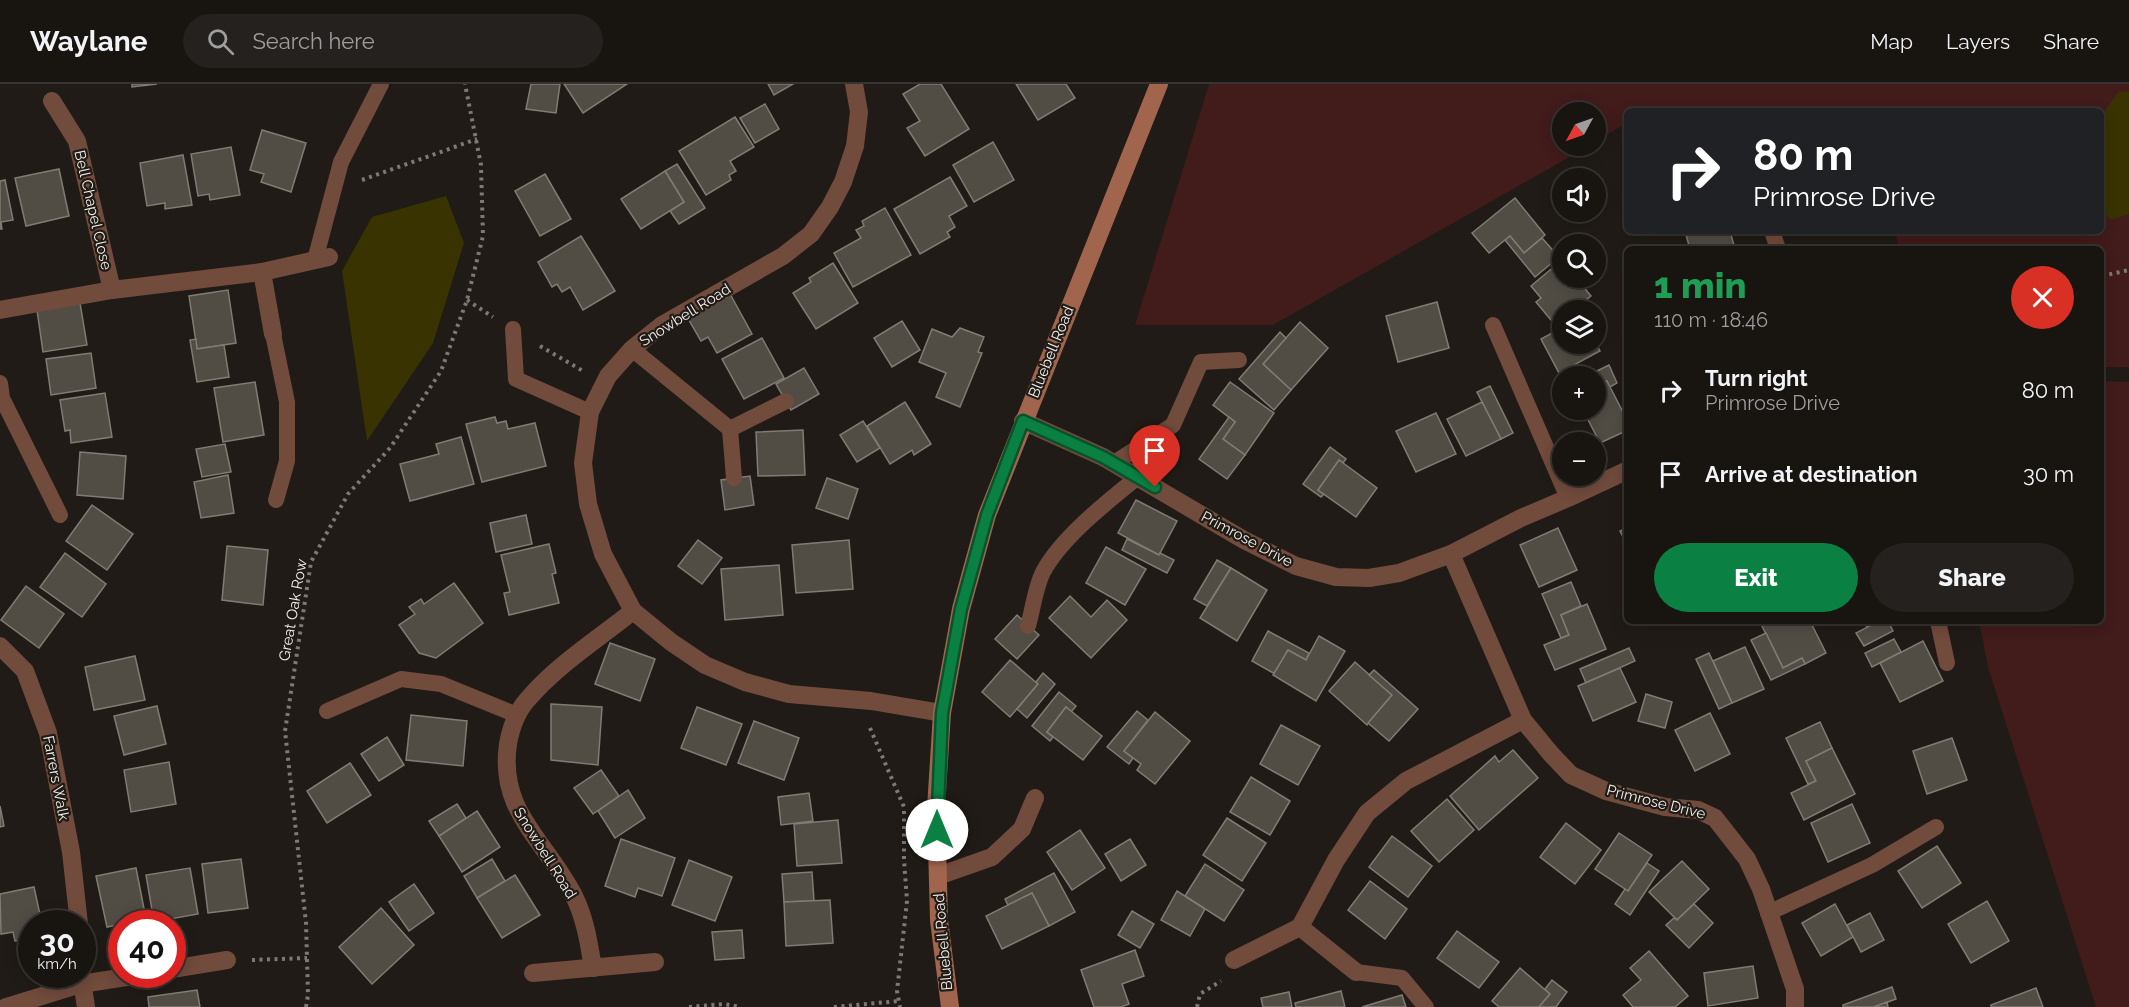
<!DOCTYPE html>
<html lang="en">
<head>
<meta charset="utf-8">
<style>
  :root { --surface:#181410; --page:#25211e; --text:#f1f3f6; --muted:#9f9e9f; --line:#363330; --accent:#0b8043 }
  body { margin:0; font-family:Raleway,sans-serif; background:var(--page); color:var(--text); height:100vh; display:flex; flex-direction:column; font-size:22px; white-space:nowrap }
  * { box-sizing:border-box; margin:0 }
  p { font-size:20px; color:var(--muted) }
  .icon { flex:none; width:33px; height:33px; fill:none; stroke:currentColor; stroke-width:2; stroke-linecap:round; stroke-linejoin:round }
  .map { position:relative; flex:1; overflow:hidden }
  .drawer { position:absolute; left:1624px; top:162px; width:480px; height:378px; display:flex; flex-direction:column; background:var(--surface); border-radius:9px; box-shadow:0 3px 15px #0003,0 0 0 2px var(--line) }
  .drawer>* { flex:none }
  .banner { position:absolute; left:1624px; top:24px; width:480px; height:126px; border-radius:9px; box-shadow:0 3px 15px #0003,0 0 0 2px var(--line); background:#202124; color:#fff; overflow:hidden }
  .needle { width:39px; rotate:230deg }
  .controls { position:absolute; left:1552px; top:18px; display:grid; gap:12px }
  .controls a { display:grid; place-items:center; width:54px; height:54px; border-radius:50%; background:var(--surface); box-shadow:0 3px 15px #0003,0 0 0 2px var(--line); font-size:30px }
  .speed { position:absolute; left:18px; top:826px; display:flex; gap:12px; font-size:30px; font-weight:700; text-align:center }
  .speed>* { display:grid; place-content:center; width:78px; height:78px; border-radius:50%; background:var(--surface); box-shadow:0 3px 15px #0003,0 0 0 2px var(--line); line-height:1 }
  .speed small { font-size:15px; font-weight:400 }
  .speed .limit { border:9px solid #d22; background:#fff; color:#111 }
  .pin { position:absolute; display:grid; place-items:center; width:51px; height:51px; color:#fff; margin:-62px -26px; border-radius:50% 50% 50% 0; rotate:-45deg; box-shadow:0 0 6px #0007 }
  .pin .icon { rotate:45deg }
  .me { position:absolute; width:66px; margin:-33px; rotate:0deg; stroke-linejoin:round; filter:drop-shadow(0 0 4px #0008) }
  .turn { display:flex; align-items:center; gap:21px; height:126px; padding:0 30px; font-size:27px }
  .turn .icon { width:78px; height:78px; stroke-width:2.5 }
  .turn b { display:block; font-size:42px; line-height:51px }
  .round { display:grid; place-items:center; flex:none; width:63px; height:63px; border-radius:32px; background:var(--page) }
  .head { display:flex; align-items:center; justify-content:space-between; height:102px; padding:0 30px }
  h1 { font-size:36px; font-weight:800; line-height:45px; color:#1e9e55 }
  .action { display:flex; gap:12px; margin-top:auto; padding:12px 30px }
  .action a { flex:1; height:69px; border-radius:36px; background:var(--accent); color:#fff; font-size:24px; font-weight:800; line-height:69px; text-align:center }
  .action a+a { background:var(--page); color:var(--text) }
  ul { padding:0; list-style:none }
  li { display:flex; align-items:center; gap:18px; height:84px; padding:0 30px }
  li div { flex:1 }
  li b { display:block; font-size:22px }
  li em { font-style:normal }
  header { display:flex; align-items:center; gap:36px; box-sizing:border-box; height:84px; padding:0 30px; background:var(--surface); border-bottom:2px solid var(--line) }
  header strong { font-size:28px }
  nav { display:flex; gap:33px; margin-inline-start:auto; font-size:21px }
  .search { width:420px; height:54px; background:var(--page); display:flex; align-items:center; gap:15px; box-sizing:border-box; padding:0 21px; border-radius:33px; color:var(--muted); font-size:22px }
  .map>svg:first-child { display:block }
  .green { fill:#421b1b }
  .water { fill:#383301 }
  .building { fill:#514d45; stroke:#807c74; stroke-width:1.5 }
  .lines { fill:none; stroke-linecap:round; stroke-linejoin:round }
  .path { stroke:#7d7974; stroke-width:4; stroke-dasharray:3 4.5; stroke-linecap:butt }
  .lane { stroke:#714b3c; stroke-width:16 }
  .street { stroke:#714b3c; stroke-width:18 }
  .secondary { stroke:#a1654d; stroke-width:18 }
  .route-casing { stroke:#07532c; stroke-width:15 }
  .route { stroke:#0b8043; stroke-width:10 }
  .labels { text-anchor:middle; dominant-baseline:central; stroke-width:4.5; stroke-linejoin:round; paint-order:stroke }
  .street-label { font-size:15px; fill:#f3efeb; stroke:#201b16 }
</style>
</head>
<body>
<header>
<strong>Waylane</strong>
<div class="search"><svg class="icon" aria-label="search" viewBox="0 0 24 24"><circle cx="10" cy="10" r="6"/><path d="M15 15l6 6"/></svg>Search here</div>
<nav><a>Map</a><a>Layers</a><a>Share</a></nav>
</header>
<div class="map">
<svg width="2129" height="923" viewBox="0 0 2129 923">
  <rect width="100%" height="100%" fill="#201b16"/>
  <g class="green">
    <path d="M1209 0H2129V283H2102V165H1899L1895 147H2102V27H1628L1627 39 1596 57V28H1563V62H1589L1273 241H1135Z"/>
    <path d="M2102 297 2129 298V923H2096L1988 583 1979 537H2102Z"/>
  </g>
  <g class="water">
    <path d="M2129 7V130L2111 136 2102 126V84L2104 76 2102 69V31L2118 8Z"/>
    <path d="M446 112 464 159 433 259 367 357 342 187 372 133Z"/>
  </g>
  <g class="building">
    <path d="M132 0H157L132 3Z"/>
    <path d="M531 0H560L556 29 526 25Z"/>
    <path d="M564 0H627L583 29Z"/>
    <path d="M768 0H793L774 11Z"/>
    <path d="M920 0H941L969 45 925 72 907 44 920 37 903 10Z"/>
    <path d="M1016 0H1066L1075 14 1038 36Z"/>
    <path d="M765 20 779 45 755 59 740 34Z"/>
    <path d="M735 33 754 63 730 77 736 87 729 91 731 96 706 111 679 67Z"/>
    <path d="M262 46 306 59 291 108 261 98 264 90 250 86Z"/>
    <path d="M993 58 1014 96 974 118 953 81Z"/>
    <path d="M231 63 240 111 210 116 209 110 198 112 191 70Z"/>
    <path d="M183 71 192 121 165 125V119L147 122 140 79Z"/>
    <path d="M677 80 705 124 679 140 670 127 684 118 665 87Z"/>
    <path d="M59 85 69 132 26 142 15 94Z"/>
    <path d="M665 87 684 118 641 145 621 115Z"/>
    <path d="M545 90 571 135 540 152 515 107Z"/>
    <path d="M950 93 967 122 949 132 955 143 947 148 950 153 920 170 894 125Z"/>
    <path d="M5 96 13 136 1 138 2 145H0V97Z"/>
    <path d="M1515 114 1545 151 1524 169 1510 152 1489 169 1472 149Z"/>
    <path d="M885 124 911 171 853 203 834 169 861 154 856 146 864 142 862 137Z"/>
    <path d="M1699 147H1730L1735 165H1690L1686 151Z"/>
    <path d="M581 152 615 207 583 226 570 203 562 208 557 200 552 203 538 178Z"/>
    <path d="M1510 152 1524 169 1542 154 1559 173 1535 193 1505 156Z"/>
    <path d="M1562 176 1563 194H1576L1591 212 1574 226H1563V236L1556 242 1536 218 1541 214 1531 202Z"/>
    <path d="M833 179 858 219 816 245 793 209 811 198 809 194Z"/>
    <path d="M228 206 236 259 197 265 189 212Z"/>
    <path d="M729 208 752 250 717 269 708 253 701 257 686 231Z"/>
    <path d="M1437 218 1449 264 1398 278 1386 232Z"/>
    <path d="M80 219 87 261 43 268 37 226Z"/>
    <path d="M902 237 920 266 892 283 874 254Z"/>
    <path d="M1300 238 1328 264 1291 306 1263 280Z"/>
    <path d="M1563 243V260H1596L1600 267 1559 289 1541 255Z"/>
    <path d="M960 244 984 253 978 268 982 269 960 323 936 313 946 289 919 278 932 245 952 253Z"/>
    <path d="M1280 248 1286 254 1263 280 1291 306 1274 326 1239 295Z"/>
    <path d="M762 254 784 294 744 315 722 275Z"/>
    <path d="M196 255 197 265 224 261 229 293 197 298 190 256Z"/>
    <path d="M91 269 96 304 51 311 46 275Z"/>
    <path d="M1609 281 1617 299 1610 303 1607 297 1596 303V292H1587Z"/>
    <path d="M804 284 819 310 791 326 776 300Z"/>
    <path d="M1607 297 1628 338V346L1600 359 1583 326H1596V303Z"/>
    <path d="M255 298 264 351 223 358 214 304Z"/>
    <path d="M1230 298 1274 329 1245 371 1223 355 1235 338 1213 321Z"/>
    <path d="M1490 302 1513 349 1501 355 1477 308Z"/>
    <path d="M105 309 112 353 71 359 70 346 65 347 60 316Z"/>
    <path d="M905 318 931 360 914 371 912 366 890 380 867 342Z"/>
    <path d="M1482 318 1501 355 1466 372 1447 335Z"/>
    <path d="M1436 329 1456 370 1416 388 1396 347Z"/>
    <path d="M495 333 497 339 506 337 508 345 535 339 546 382 482 398 466 340Z"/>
    <path d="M1229 333 1235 338 1223 355 1245 371 1227 395 1199 375Z"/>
    <path d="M863 337 880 364 857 378 840 351Z"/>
    <path d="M803 346 805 391 758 392 756 348Z"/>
    <path d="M461 353 474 400 410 417 400 380 439 370 436 360Z"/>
    <path d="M225 360 231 388 202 393 196 365Z"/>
    <path d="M1330 363 1346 375 1343 379 1339 376 1318 406 1324 410 1321 413 1303 400Z"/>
    <path d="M80 368 126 372 123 415 77 411Z"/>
    <path d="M1339 376 1377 404 1356 433 1318 406Z"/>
    <path d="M228 391 234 429 201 434 194 398Z"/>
    <path d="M750 392 754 421 725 426 721 396Z"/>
    <path d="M827 394 858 405 848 435 816 424Z"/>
    <path d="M1136 416 1177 437 1159 471 1118 449Z"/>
    <path d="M92 421 133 450 107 486 66 457Z"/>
    <path d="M526 431 532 460 496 468 490 439Z"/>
    <path d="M1628 443V463L1620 447Z"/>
    <path d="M1558 444 1577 486 1539 503 1520 461Z"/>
    <path d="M1127 455 1159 471 1160 469 1174 476 1167 489 1122 466Z"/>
    <path d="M698 456 722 474 702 500 678 482Z"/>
    <path d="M849 456 853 505 796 509 792 461Z"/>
    <path d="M549 460 556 489 552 490 559 519 509 531 504 509 510 508 501 471Z"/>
    <path d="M227 462 268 466 263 521 222 516Z"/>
    <path d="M1106 463 1146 485 1125 521 1086 499Z"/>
    <path d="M65 469 106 500 82 533 40 503Z"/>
    <path d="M1217 476 1231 484 1207 522 1194 515Z"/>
    <path d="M779 481 783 531 725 536 721 485Z"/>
    <path d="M1231 484 1267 506 1237 557 1200 534Z"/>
    <path d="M1571 498 1581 522 1561 531 1569 551 1561 554 1542 510Z"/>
    <path d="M454 499 483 539 436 574 419 569 399 541 415 530 409 523 421 515 424 520Z"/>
    <path d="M26 502 64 530 39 564 1 536Z"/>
    <path d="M1070 512 1091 533 1107 516 1127 536 1091 574 1049 534Z"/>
    <path d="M1587 520 1606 565 1555 586 1544 561 1569 551 1561 531Z"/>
    <path d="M1017 531 1039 551 1017 575 995 555Z"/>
    <path d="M1773 537H1810L1826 569 1805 580 1802 574 1783 584 1762 542Z"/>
    <path d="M1864 537H1879L1867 543Z"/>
    <path d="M1879 537H1888L1893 547 1864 562 1856 549Z"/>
    <path d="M1268 547 1309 569 1306 576 1288 566 1275 590 1252 577Z"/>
    <path d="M1766 549 1783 584 1802 574 1805 580 1771 596 1751 556Z"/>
    <path d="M1319 552 1345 567 1316 617 1273 591 1288 566 1306 576Z"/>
    <path d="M1894 555 1901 568 1872 583 1865 569Z"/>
    <path d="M1923 557 1943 597 1900 618 1880 579Z"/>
    <path d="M610 559 655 575 640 617 595 600Z"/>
    <path d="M1745 563 1764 605 1732 619 1713 577Z"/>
    <path d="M1629 564 1635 577 1586 599 1580 585Z"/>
    <path d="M1709 569 1732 619 1719 625 1696 575Z"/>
    <path d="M135 572 145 616 94 626 85 583Z"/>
    <path d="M1010 576 1038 600 1010 633 982 608Z"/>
    <path d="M1355 578 1392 611 1367 641 1329 607Z"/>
    <path d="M1620 584 1636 618 1593 637 1578 602Z"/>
    <path d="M1374 586 1418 625 1389 657 1368 639 1392 611 1369 591Z"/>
    <path d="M1043 589 1055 600 1027 634 1017 625 1038 600 1036 598Z"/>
    <path d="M1059 608 1076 622 1071 628 1066 623 1047 648 1053 653 1050 657 1032 642Z"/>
    <path d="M1646 610 1672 618 1665 644 1638 637Z"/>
    <path d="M551 620 602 623 598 681 551 676Z"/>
    <path d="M157 622 166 660 124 671 114 632Z"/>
    <path d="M697 623 742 640 726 681 681 664Z"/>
    <path d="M1066 623 1102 652 1083 676 1047 648Z"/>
    <path d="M1137 627 1148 636 1124 667 1133 674 1129 680 1107 663Z"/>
    <path d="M1155 628 1190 657 1155 700 1137 686 1141 680 1124 667Z"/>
    <path d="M1710 629 1730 670 1695 687 1675 646Z"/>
    <path d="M411 631 467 637 463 682 406 676Z"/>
    <path d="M754 637 799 654 784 696 738 679Z"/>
    <path d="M1820 638 1832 664 1806 677 1816 697 1808 700 1786 654Z"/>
    <path d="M1281 641 1320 662 1298 701 1260 680Z"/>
    <path d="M387 653 404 681 379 697 361 670Z"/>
    <path d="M1952 654 1967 696 1927 710 1913 667Z"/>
    <path d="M1832 664 1855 710 1804 736 1791 709 1816 697 1806 677Z"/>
    <path d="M1513 666 1538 694 1479 746 1450 712 1495 672 1499 678Z"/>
    <path d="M169 678 176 720 131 728 124 686Z"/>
    <path d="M350 679 371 711 327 739 307 707Z"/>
    <path d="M601 686 619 712 593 730 574 704Z"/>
    <path d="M1251 693 1290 717 1270 751 1230 728Z"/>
    <path d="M628 706 645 734 615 754 598 727Z"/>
    <path d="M809 709 813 737 781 741 778 713Z"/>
    <path d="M1447 715 1474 746 1439 778 1411 747Z"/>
    <path d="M457 720 466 734 439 752 429 737Z"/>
    <path d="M1852 720 1870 759 1828 778 1811 739Z"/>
    <path d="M0 722 4 742 0 743Z"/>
    <path d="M477 727 500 763 462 788 439 752Z"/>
    <path d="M1227 734 1266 759 1242 797 1203 771Z"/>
    <path d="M838 736 842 779 797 782 794 740Z"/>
    <path d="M1566 739 1601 766 1575 800 1540 773Z"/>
    <path d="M1080 746 1105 784 1072 806 1047 768Z"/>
    <path d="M1619 749 1652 771 1628 807 1595 785Z"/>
    <path d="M1392 752 1432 782 1408 813 1369 783Z"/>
    <path d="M621 755 675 774 662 812 638 804 635 813 605 802Z"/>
    <path d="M1130 755 1146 781 1121 797 1105 770Z"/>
    <path d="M1937 762 1961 799 1922 824 1898 787Z"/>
    <path d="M241 775 248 824 208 829 202 780Z"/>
    <path d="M492 775 505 797 477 814 464 792Z"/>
    <path d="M689 776 732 793 715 837 672 821Z"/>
    <path d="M1682 777 1709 805 1677 836 1649 808Z"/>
    <path d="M1647 779 1659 787 1630 831 1615 820 1625 805 1628 807Z"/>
    <path d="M1205 780 1244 806 1224 837 1185 812Z"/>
    <path d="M136 784 146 835 107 843 96 792Z"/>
    <path d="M190 784 198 830 154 838 146 791Z"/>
    <path d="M812 788 814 817 784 818 782 790Z"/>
    <path d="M1054 789 1075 828 1049 842 1032 809 1008 821 1005 815Z"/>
    <path d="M515 791 540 831 502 854 477 814Z"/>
    <path d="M1370 797 1407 825 1385 855 1348 826Z"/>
    <path d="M414 800 434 829 409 847 389 818Z"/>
    <path d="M34 803 42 840H32V854L15 857 13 848 1 850 0 810Z"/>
    <path d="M1177 807 1205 825 1190 852 1161 836Z"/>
    <path d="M1032 809 1049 842 1002 865 986 832Z"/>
    <path d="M830 816 833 859 786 862 784 818Z"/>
    <path d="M1987 817 2009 857 1971 879 1948 840Z"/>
    <path d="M1694 820 1713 839 1689 864 1666 841 1674 834 1677 836Z"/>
    <path d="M1835 820 1853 853 1821 872 1802 839Z"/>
    <path d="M381 824 414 861 372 900 339 863Z"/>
    <path d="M1132 827 1154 840 1140 864 1118 851Z"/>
    <path d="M1870 829 1884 856 1861 868 1847 841Z"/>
    <path d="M742 846 744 874 715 876 712 848Z"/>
    <path d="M1457 847 1499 878 1479 904 1437 874Z"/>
    <path d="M1135 866 1144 892 1122 900 1129 920 1121 923H1094L1081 886Z"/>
    <path d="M1649 867 1688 912 1675 923H1633L1623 911 1641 896 1630 884Z"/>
    <path d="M1753 882 1758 914 1708 922 1704 889Z"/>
    <path d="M1520 884 1550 910 1539 923H1499L1492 917Z"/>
    <path d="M1552 896 1567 908 1556 923H1539L1550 910 1545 905Z"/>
    <path d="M1892 903 1896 915 1874 923H1843V921Z"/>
    <path d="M2036 904 2043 923H1991V921Z"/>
    <path d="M197 906 200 923H149L148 913Z"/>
    <path d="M1341 907 1345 923H1296L1295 919Z"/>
    <path d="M1289 908 1292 923H1263L1261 914Z"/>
    <path d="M1402 911 1406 923H1362Z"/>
    <path d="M1887 918 1888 923H1874Z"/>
  </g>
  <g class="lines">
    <g class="path">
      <path d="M362 96 477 55"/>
      <path d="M2102 192 2129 186"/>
      <path d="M467 216 493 233"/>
      <path d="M540 262 583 287"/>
      <path d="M870 644 904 723V776L907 817 897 907 900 923"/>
      <path d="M252 876 307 874"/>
      <path d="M306 923 308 911 306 839 285 647 311 478 348 410 390 364 441 287 467 216 483 152 481 81 465 0"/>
      <path d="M689 923 724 920 741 923"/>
      <path d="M834 923 899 917"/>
      <path d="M1197 923 1200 910 1221 897"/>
    </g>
    <g class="lane">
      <path d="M1772 147 1778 165"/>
      <path d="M315 176 341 78 381 0"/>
      <path d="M1493 241 1568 414"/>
      <path d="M513 245 516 295 590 328"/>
      <path d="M273 250 287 318V377L276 416"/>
      <path d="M632 265 730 345 734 394"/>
      <path d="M0 299 2 314 60 431"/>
      <path d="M730 345 786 317"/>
      <path d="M1114 379 1173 341 1201 278 1239 276"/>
      <path d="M1938 537 1947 579"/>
      <path d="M1028 542C1033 525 1035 504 1043 488 1062 453 1107 418 1138 393"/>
      <path d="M327 627 401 595 441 600 517 631"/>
      <path d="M1768 829 1872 781 1936 743"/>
      <path d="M1356 888 1402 894 1426 923"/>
    </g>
    <g class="street">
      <path d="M854 0 859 28 855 62 843 98 830 123 811 150 783 172 662 241 632 265 608 292 590 328 583 379 588 420 603 470 633 527 671 558 705 581 745 598 789 610 871 617 942 629"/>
      <path d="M52 17 77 57 112 206"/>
      <path d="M0 226 112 206 262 188"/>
      <path d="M273 250 262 188 329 173"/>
      <path d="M1023 337 1103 373 1244 456 1296 482 1336 493 1369 494 1399 489 1451 470 1521 434 1568 414 1628 386"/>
      <path d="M1451 470 1523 636 1551 670 1571 691 1606 707 1665 723 1698 726 1715 734 1747 775 1761 805 1795 905V923"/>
      <path d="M0 562 25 587 48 649 71 768 79 840"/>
      <path d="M938 792 992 773 1022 745 1035 714"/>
      <path d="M1300 843 1356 888"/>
      <path d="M1234 876 1300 843 1336 776 1367 729 1406 697 1523 636"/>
      <path d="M593 884C589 859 585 833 573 810 545 756 498 727 508 660 511 643 517 627 528 615 557 581 598 555 633 527"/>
      <path d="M172 885 227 876"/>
      <path d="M533 889 655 878"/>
      <path d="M81 891 86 923"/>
      <path d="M6 923 81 900 139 891"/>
    </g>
    <path class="secondary" d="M950 923 939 836 936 724 942 629 961 525 987 431 1159 0"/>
  </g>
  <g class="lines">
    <defs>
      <path id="route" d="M937 746 942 629 961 525 987 431 1023 337 1103 373 1155 403"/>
    </defs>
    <use href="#route" class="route-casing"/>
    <use href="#route" class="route"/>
  </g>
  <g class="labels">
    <g class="street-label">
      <text transform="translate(93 126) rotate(77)">Bell Chapel Close</text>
      <text transform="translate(685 231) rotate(-32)">Snowbell Road</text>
      <text transform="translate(1051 268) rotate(-68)">Bluebell Road</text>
      <text transform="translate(1247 455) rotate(28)">Primrose Drive</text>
      <text transform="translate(293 526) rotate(-80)">Great Oak Row</text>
      <text transform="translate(56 694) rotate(79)">Farrers Walk</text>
      <text transform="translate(1656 718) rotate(14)">Primrose Drive</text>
      <text transform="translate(545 769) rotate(58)">Snowbell Road</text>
      <text transform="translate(943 858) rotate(-95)">Bluebell Road</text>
    </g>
  </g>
</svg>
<div class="controls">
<a><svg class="needle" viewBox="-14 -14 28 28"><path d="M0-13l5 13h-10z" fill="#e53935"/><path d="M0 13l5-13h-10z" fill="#9f9e9f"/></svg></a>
<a><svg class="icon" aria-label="sound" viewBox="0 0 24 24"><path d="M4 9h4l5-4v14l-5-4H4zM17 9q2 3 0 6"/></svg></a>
<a><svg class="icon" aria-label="search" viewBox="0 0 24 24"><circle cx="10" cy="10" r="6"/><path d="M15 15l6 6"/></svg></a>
<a><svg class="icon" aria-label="layers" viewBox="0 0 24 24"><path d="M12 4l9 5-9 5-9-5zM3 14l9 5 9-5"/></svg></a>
<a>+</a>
<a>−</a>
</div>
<div class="speed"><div>30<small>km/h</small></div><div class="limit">40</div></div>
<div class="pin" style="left:1155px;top:403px;background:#d93025"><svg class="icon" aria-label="arrive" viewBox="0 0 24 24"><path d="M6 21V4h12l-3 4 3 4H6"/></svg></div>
<svg class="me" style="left:937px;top:746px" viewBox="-20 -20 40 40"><circle r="19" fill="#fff"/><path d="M0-13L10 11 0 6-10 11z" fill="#0b8043"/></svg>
<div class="banner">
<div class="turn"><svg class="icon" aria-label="right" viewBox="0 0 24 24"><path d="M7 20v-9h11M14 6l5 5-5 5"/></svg><div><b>80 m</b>Primrose Drive</div></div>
</div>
<section class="drawer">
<div class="head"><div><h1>1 min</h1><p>110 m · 18:46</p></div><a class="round" style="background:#d93025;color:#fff"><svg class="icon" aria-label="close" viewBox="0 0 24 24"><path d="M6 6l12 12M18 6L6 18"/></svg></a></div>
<ul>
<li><svg class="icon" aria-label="right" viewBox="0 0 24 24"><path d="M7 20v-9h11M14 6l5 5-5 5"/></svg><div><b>Turn right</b><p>Primrose Drive</p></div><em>80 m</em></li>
<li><svg class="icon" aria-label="arrive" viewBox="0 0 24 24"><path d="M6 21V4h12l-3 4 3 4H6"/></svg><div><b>Arrive at destination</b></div><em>30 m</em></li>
</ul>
<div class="action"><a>Exit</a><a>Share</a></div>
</section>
</div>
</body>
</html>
